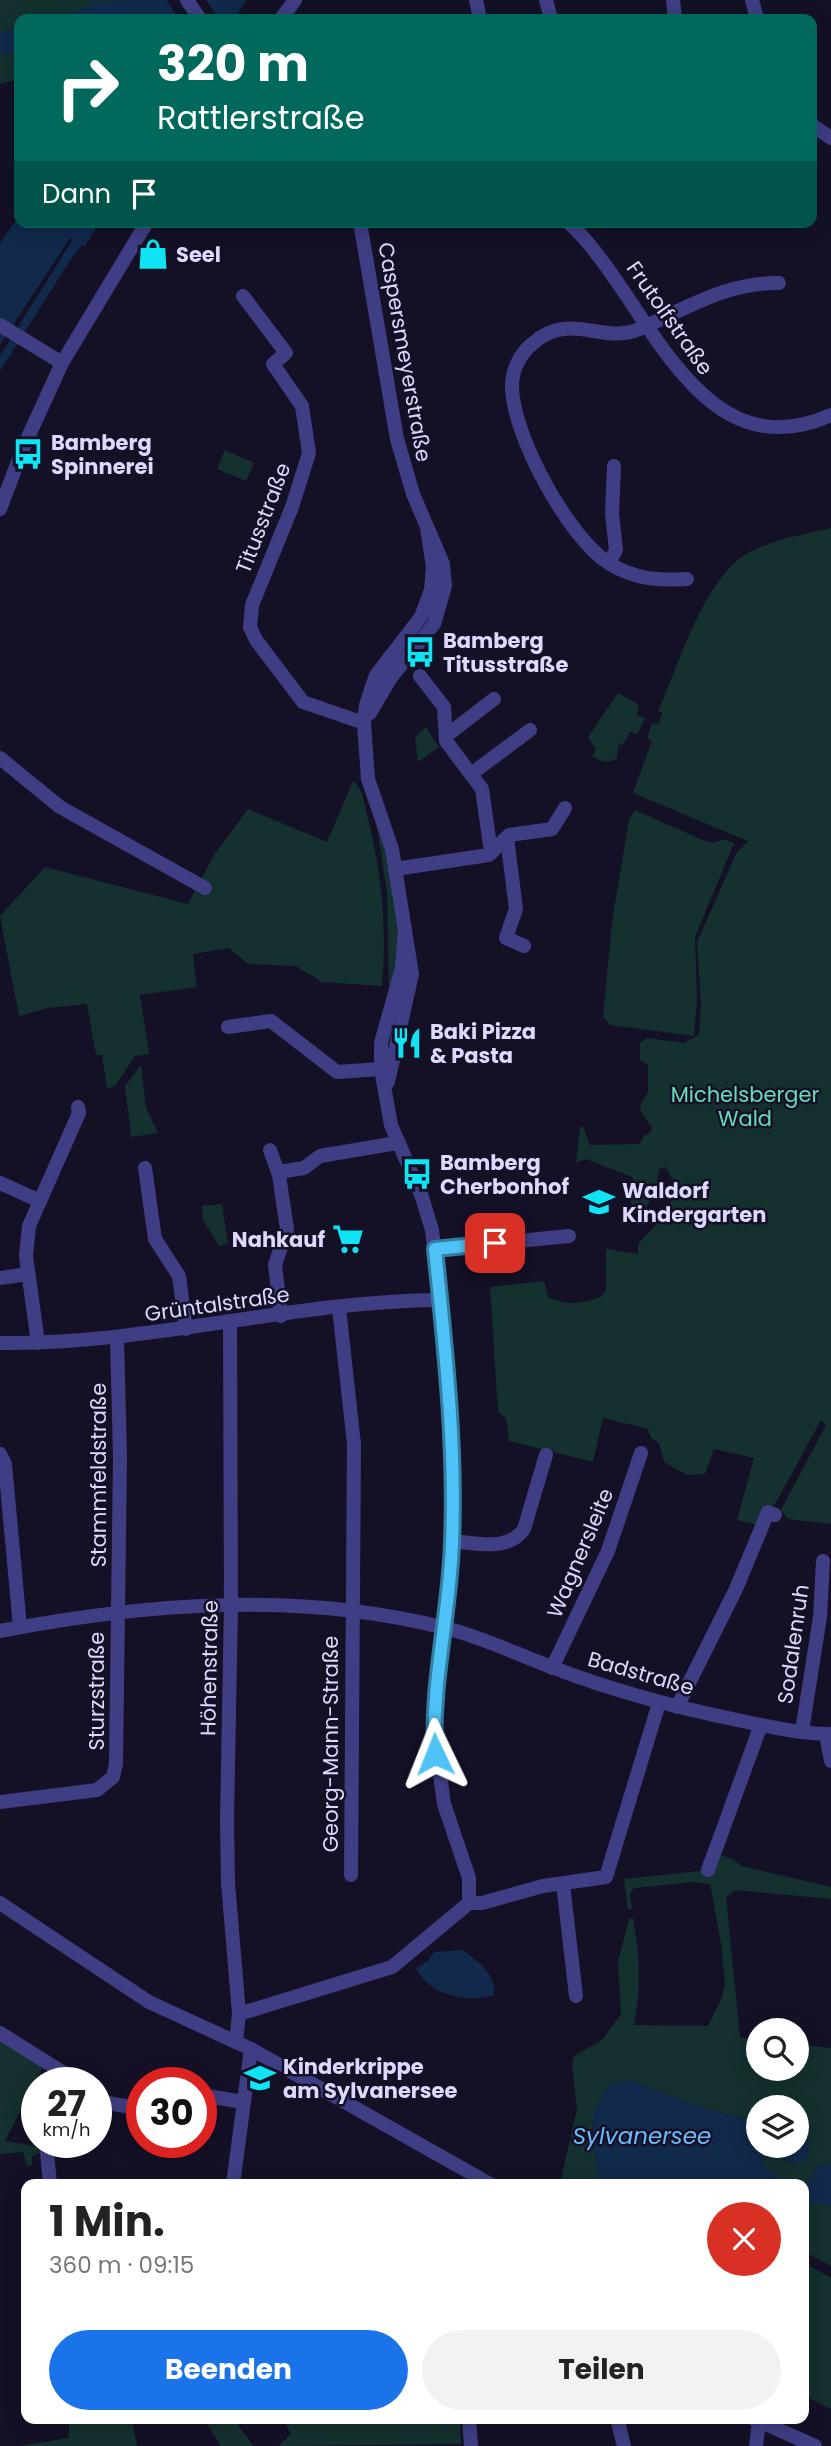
<!DOCTYPE html>
<html lang="de">
<head>
<meta charset="utf-8">
<style>
  :root { --surface:#fff; --page:#f2f2f2; --text:#222; --muted:#767676; --accent:#1a73e8 }
  body { margin:0; font-family:Poppins,sans-serif; background:var(--page); color:var(--text); height:100vh; display:flex; flex-direction:column; font-size:26px; white-space:nowrap }
  * { box-sizing:border-box; margin:0 }
  p { font-size:23px; color:var(--muted) }
  .icon { flex:none; width:38px; height:38px; fill:none; stroke:currentColor; stroke-width:2; stroke-linecap:round; stroke-linejoin:round }
  .map { position:relative; flex:1; overflow:hidden }
  .panel { position:absolute; left:21px; top:2179px; width:788px; height:245px; display:flex; flex-direction:column; background:var(--surface); border-radius:14px; box-shadow:0 4px 18px #0003 }
  .panel>* { flex:none }
  .top-card { position:absolute; left:14px; top:14px; width:803px; height:214px; border-radius:14px; box-shadow:0 4px 18px #0003; background:#00695c; color:#fff; overflow:hidden }
  .buttons { position:absolute; left:746px; top:2018px; display:grid; gap:14px }
  .buttons a { display:grid; place-items:center; width:63px; height:63px; border-radius:50%; background:var(--surface); box-shadow:0 4px 18px #0003; font-size:35px }
  .speed { position:absolute; left:21px; top:2067px; display:flex; gap:14px; font-size:35px; font-weight:700; text-align:center }
  .speed>* { display:grid; place-content:center; width:91px; height:91px; border-radius:50%; background:var(--surface); box-shadow:0 4px 18px #0003; line-height:1 }
  .speed small { font-size:18px; font-weight:400 }
  .speed .limit { border:10px solid #d22; background:#fff; color:#111 }
  .pin { position:absolute; display:grid; place-items:center; width:60px; height:60px; color:#fff; margin:-30px; border-radius:14px; box-shadow:0 4px 10px #0006 }
  .me { position:absolute; width:77px; margin:-38px; rotate:358deg; stroke-linejoin:round; filter:drop-shadow(0 0 5px #0008) }
  .turn { display:flex; align-items:center; gap:24px; height:147px; padding:0 28px; font-size:32px }
  .turn .icon { width:91px; height:91px; stroke-width:2.5 }
  .turn b { display:block; font-size:49px; line-height:60px }
  .then { display:flex; align-items:center; height:66px; padding:0 28px; background:#0003; gap:14px; font-size:26px }
  .round { display:grid; place-items:center; flex:none; width:74px; height:74px; border-radius:37px; background:var(--page) }
  .summary { display:flex; align-items:center; justify-content:space-between; height:119px; padding:0 28px }
  h1 { font-size:42px; font-weight:700; line-height:52px }
  .action { display:flex; gap:14px; margin-top:auto; padding:14px 28px }
  .action a { flex:1; height:80px; border-radius:42px; background:var(--accent); color:#fff; font-size:28px; font-weight:700; line-height:80px; text-align:center }
  .action a+a { background:var(--page); color:var(--text) }
  .map>svg:first-child { display:block }
  .green { fill:#14312f }
  .water { fill:#11294b }
  .pier { fill:#141127 }
  .lines { fill:none; stroke-linecap:round; stroke-linejoin:round }
  .minor { stroke:#3f3e84; stroke-width:14 }
  .route-casing { stroke:#337fa1; stroke-width:18 }
  .route { stroke:#4fc3f7; stroke-width:12 }
  .labels { text-anchor:middle; dominant-baseline:central; stroke-width:5; stroke-linejoin:round; paint-order:stroke }
  .poi-label { font-size:21px; font-weight:bold; fill:#dcd9fd; stroke:#141127; text-anchor:start }
  .street-label { font-size:21px; fill:#dcd9fd; stroke:#141127 }
  .park-label { font-size:21px; fill:#67dbba; stroke:#141127 }
  .water-label { font-size:23px; font-style:italic; fill:#6cbbf8; stroke:#141127 }
</style>
</head>
<body>
<div class="map">
<svg width="831" height="2446" viewBox="0 0 831 2446">
  <rect width="100%" height="100%" fill="#141127"/>
  <g class="green">
    <path d="M0 0H133L126 19H19V79L0 84Z"/>
    <path d="M225 450 254 463 246 481 217 469Z"/>
    <path d="M831 528V1524L788 1519 781 1510 826 1425 821 1420 774 1506 765 1505 758 1525 737 1520 754 1458 714 1449 705 1474 687 1475 664 1462 659 1443 651 1438 648 1429 603 1418 593 1462 509 1441 506 1418 498 1412 490 1287 544 1281 548 1297C568 1306 583 1304 602 1296L606 1290V1249L638 1254V1244L666 1214 679 1182 678 1179H672L666 1167 659 1169C657 1186 653 1208 635 1214L629 1196 634 1183 632 1177 586 1159 576 1163 580 1127H583L590 1145 640 1144 644 1136 651 1132 652 1128 640 1110 641 1103 648 1093V1064L640 1060V1043L647 1038 684 1043 699 1034 701 1003 697 942 736 854 748 841 633 793 652 741 647 737 652 724 659 723 662 712H658C678 666 702 585 743 556 767 540 803 535 831 528Z"/>
    <path d="M618 693 639 705 637 715 645 718 637 735 630 731 625 742 618 746 617 758C607 764 601 762 592 756L596 749 588 737Z"/>
    <path d="M426 727 439 747 418 762 415 737Z"/>
    <path d="M353 781C363 788 364 804 367 815 382 872 387 927 382 986L322 982 296 966 248 964 229 948 193 954 197 987 140 995 149 1054 135 1056 115 1086 107 1088 102 1055H96L87 1004 48 1008 19 1016 0 916 45 867 188 904 214 855 248 809 327 842Z"/>
    <path d="M635 810 705 841 712 843 723 839 734 843 695 937 697 1000 694 1036 610 1025 603 1017 612 922 629 819Z"/>
    <path d="M376 821 390 865 401 950 389 991 387 892Z"/>
    <path d="M141 1065 146 1108 158 1133 131 1137 125 1086Z"/>
    <path d="M222 1204 228 1244 219 1246 203 1220 202 1206Z"/>
    <path d="M721 1855 732 1859 742 1866 831 1887V1899L736 1890 726 1897 740 2037 758 2041V2068H796V2044L831 2048V2163L817 2166 803 2191V2184H779L778 2176 764 2167 763 2157 775 2155 787 2161 806 2139 796 2134V2107H758V2123L690 2104 631 2080 613 2083 592 2126 599 2184H560L577 2109 572 2065 574 2056 602 2040 621 2014 618 1962 629 1919 633 1918C640 1954 641 1989 634 2025L708 2026 722 1997 725 1984 721 1943 710 1884 692 1882 634 1888 630 1893 632 1909H628L624 1879 699 1871Z"/>
    <path d="M0 2038 44 2065 5 2141 41 2147V2152L32 2156V2165L27 2166 23 2152 0 2154Z"/>
    <path d="M803 2199 831 2206V2266L803 2251Z"/>
    <path d="M803 2262 831 2278V2409L803 2395Z"/>
    <path d="M69 2419H132L137 2446H20L69 2438Z"/>
    <path d="M204 2419H234L253 2446H221Z"/>
    <path d="M283 2420 460 2419 461 2444 279 2446 291 2434Z"/>
  </g>
  <g class="water">
    <path d="M133 0H246L234 19H57L97 3Z"/>
    <path d="M19 30V53L0 54V32Z"/>
    <path d="M19 216V222H100L85 246 82 245 71 259 0 371V356L73 239 70 238 0 345V243Z"/>
    <path d="M463 1950C478 1962 496 1973 494 1995 468 2003 429 1996 416 1968L428 1961 434 1952Z"/>
    <path d="M631 2080 690 2104 758 2123V2146H796V2134L809 2142 807 2159 793 2163 775 2155 763 2157 764 2167 778 2176 779 2184H599C595 2149 582 2109 613 2083Z"/>
    <path d="M831 2163V2206L804 2201 803 2191 817 2166Z"/>
  </g>
  <path class="pier" d="M167 0H206L219 19H178Z"/>
  <g class="lines">
    <g class="minor">
      <path d="M187 0 200 19"/>
      <path d="M476 0 480 19"/>
      <path d="M546 0 551 19"/>
      <path d="M673 0 675 19"/>
      <path d="M752 0 757 19"/>
      <path d="M281 19 295 0"/>
      <path d="M812 125 831 138"/>
      <path d="M360 222 397 439 413 494 443 564 445 586 434 624 390 679 370 713"/>
      <path d="M568 222C647 293 694 476 831 415"/>
      <path d="M243 296 286 353 273 364 302 406 309 453 292 507 252 605 250 627 256 640 303 702 364 723"/>
      <path d="M0 325 62 363"/>
      <path d="M0 509 24 446 62 363 147 222"/>
      <path d="M609 563 616 550 612 514 614 466"/>
      <path d="M687 579C659 581 635 579 610 564 569 539 512 435 512 386 512 370 520 354 532 344 568 310 603 345 639 329 686 309 726 282 779 283"/>
      <path d="M420 676 444 707 446 741 482 789 491 852"/>
      <path d="M446 736 494 699"/>
      <path d="M0 758 60 807 205 888"/>
      <path d="M471 774 530 730"/>
      <path d="M507 838 516 909 506 938 524 946"/>
      <path d="M395 869 489 855 509 835 552 829 565 808"/>
      <path d="M405 929 402 968 381 1043V1069L391 1125 422 1197 432 1230 446 1352 451 1412 452 1541 434 1730 444 1804 469 1878V1903"/>
      <path d="M228 1027 271 1021 337 1072 381 1069"/>
      <path d="M388 1082 412 974 392 849 368 779 364 723 366 705 376 675 421 617 431 590 433 567 427 528"/>
      <path d="M270 1150 279 1175 287 1229 275 1265 281 1316"/>
      <path d="M145 1168 155 1239 179 1276 186 1329"/>
      <path d="M278 1172 304 1168 320 1156 397 1143"/>
      <path d="M0 1183 40 1201"/>
      <path d="M435 1249 569 1236"/>
      <path d="M0 1278 28 1274"/>
      <path d="M339 1308 354 1444 351 1875"/>
      <path d="M230 1323 231 1604 227 1821 228 1883 239 2014"/>
      <path d="M0 1343C148 1345 292 1301 440 1300"/>
      <path d="M38 1343 26 1256 29 1226 79 1113 78 1107"/>
      <path d="M0 1454 5 1464 20 1627"/>
      <path d="M452 1541C477 1543 508 1552 524 1529L546 1455"/>
      <path d="M0 1631C147 1603 298 1591 445 1628 483 1637 518 1655 554 1668 616 1692 678 1708 742 1721 771 1727 802 1734 831 1734"/>
      <path d="M552 1668 608 1551 641 1453"/>
      <path d="M677 1707 736 1589 768 1512 775 1515"/>
      <path d="M802 1731 820 1617 823 1561"/>
      <path d="M826 1734 831 1761"/>
      <path d="M0 1802 97 1790 113 1777 116 1764 120 1457 117 1339"/>
      <path d="M708 1870 761 1725"/>
      <path d="M563 1884 576 1996"/>
      <path d="M0 1903 149 2002 251 2049 490 2184"/>
      <path d="M469 1903H482L543 1886 606 1877 659 1703"/>
      <path d="M0 2033 78 2082"/>
      <path d="M236 2042 239 2014 392 1967 469 1903"/>
      <path d="M201 2095 243 2102"/>
      <path d="M96 2101 142 2109"/>
      <path d="M46 2142 50 2184"/>
      <path d="M233 2184 251 2049"/>
      <path d="M469 2418 471 2446"/>
      <path d="M617 2418 624 2446"/>
      <path d="M752 2418 815 2446"/>
      <path d="M756 2446 759 2422"/>
    </g>
  </g>
  <g class="lines">
    <defs>
      <path id="route" d="M435 1754C431 1683 450 1613 452 1542 456 1444 445 1347 435 1249L495 1243"/>
    </defs>
    <use href="#route" class="route-casing"/>
    <use href="#route" class="route"/>
  </g>
  <defs>
    <symbol id="shop-bare" viewBox="-9 -9 18 18"><path d="M-5-2.5h2.3a2.7 3.5 0 0 1 5.4 0H5L5.5 6h-11ZM-1.5-2.5h3a1.5 2.3 0 0 0-3 0Z" fill="#0ee4f3" stroke="#141127" stroke-width="2.5" paint-order="stroke"/></symbol>
    <symbol id="bus-bare" viewBox="-9 -9 18 18"><path d="M-5-6H5V4H4V6H2V4H-2V6H-4V4H-5ZM-3.5-4V0h7V-4ZM-3.5 1.2v1.5H-2V1.2ZM2 1.2v1.5H3.5V1.2Z" fill="#0ee4f3" stroke="#141127" stroke-width="2.5" paint-order="stroke"/></symbol>
    <symbol id="restaurant-bare" viewBox="-9 -9 18 18"><path d="M-5-6h1v4h1v-4h1v4h1v-4h1v5L-1.5 .5V6h-2V.5L-5-1ZM5-6V6H3V1.5H1.5Q1.5-4 5-6Z" fill="#0ee4f3" stroke="#141127" stroke-width="2.5" paint-order="stroke"/></symbol>
    <symbol id="school-bare" viewBox="-9 -9 18 18"><path d="M0-5L7-2L0 1L-7-2ZM-4 1L0 2.5L4 1V4Q0 6-4 4Z" fill="#0ee4f3" stroke="#141127" stroke-width="2.5" paint-order="stroke"/></symbol>
    <symbol id="supermarket-bare" viewBox="-9 -9 18 18"><path d="M-6-5.5h2.5l.6 2H6L4.5 2H-2.5L-4.4-4H-6ZM-1.5 3.2a1.3 1.3 0 1 0 .1 0ZM3 3.2a1.3 1.3 0 1 0 .1 0Z" fill="#0ee4f3" stroke="#141127" stroke-width="2.5" paint-order="stroke"/></symbol>
  </defs>
  <g fill-rule="evenodd">
    <use href="#shop-bare" x="131" y="232" width="44" height="44"/>
    <use href="#bus-bare" x="6" y="432" width="44" height="44"/>
    <use href="#bus-bare" x="398" y="630" width="44" height="44"/>
    <use href="#restaurant-bare" x="385" y="1021" width="44" height="44"/>
    <use href="#bus-bare" x="395" y="1152" width="44" height="44"/>
    <use href="#school-bare" x="577" y="1180" width="44" height="44"/>
    <use href="#supermarket-bare" x="326" y="1217" width="44" height="44"/>
    <use href="#school-bare" x="238" y="2056" width="44" height="44"/>
  </g>
  <g class="labels">
    <g class="poi-label">
      <text x="176" y="254">Seel</text>
      <text x="51" y="442">Bamberg<tspan x="51" dy="24">Spinnerei</tspan></text>
      <text x="443" y="640">Bamberg<tspan x="443" dy="24">Titusstraße</tspan></text>
      <text x="430" y="1031">Baki Pizza<tspan x="430" dy="24">&amp; Pasta</tspan></text>
      <text x="440" y="1162">Bamberg<tspan x="440" dy="24">Cherbonhof</tspan></text>
      <text x="622" y="1190">Waldorf<tspan x="622" dy="24">Kindergarten</tspan></text>
      <text x="325" y="1239" text-anchor="end">Nahkauf</text>
      <text x="283" y="2066">Kinderkrippe<tspan x="283" dy="24">am Sylvanersee</tspan></text>
    </g>
    <g class="street-label">
      <text transform="translate(670 318) rotate(55)">Frutolfstraße</text>
      <text transform="translate(405 352) rotate(80)">Caspersmeyerstraße</text>
      <text transform="translate(263 518) rotate(-69)">Titusstraße</text>
      <text transform="translate(217 1304) rotate(-8)">Grüntalstraße</text>
      <text transform="translate(98 1475) rotate(-90)">Stammfeldstraße</text>
      <text transform="translate(580 1553) rotate(-67)">Wagnersleite</text>
      <text transform="translate(793 1644) rotate(-82)">Sodalenruh</text>
      <text transform="translate(209 1668) rotate(-89)">Höhenstraße</text>
      <text transform="translate(641 1673) rotate(16)">Badstraße</text>
      <text transform="translate(96 1691) rotate(-90)">Sturzstraße</text>
      <text transform="translate(330 1744) rotate(-90)">Georg-Mann-Straße</text>
    </g>
    <g class="park-label">
      <text x="745" y="1094">Michelsberger<tspan x="745" dy="24">Wald</tspan></text>
    </g>
    <g class="water-label">
      <text x="642" y="2136">Sylvanersee</text>
    </g>
  </g>
</svg>
<div class="buttons">
<a><svg class="icon" aria-label="search" viewBox="0 0 24 24"><circle cx="10" cy="10" r="6"/><path d="M15 15l6 6"/></svg></a>
<a><svg class="icon" aria-label="layers" viewBox="0 0 24 24"><path d="M12 4l9 5-9 5-9-5zM3 14l9 5 9-5"/></svg></a>
</div>
<div class="speed"><div>27<small>km/h</small></div><div class="limit">30</div></div>
<div class="pin" style="left:495px;top:1243px;background:#d93025"><svg class="icon" aria-label="arrive" viewBox="0 0 24 24"><path d="M6 21V4h12l-3 4 3 4H6"/></svg></div>
<svg class="me" style="left:435px;top:1754px" viewBox="-20 -20 40 40"><path d="M0-17L14 15 0 8-14 15z" fill="#4fc3f7" stroke="#fff" stroke-width="4"/></svg>
<div class="top-card">
<div class="turn"><svg class="icon" aria-label="right" viewBox="0 0 24 24"><path d="M7 20v-9h11M14 6l5 5-5 5"/></svg><div><b>320 m</b>Rattlerstraße</div></div>
<div class="then">Dann<svg class="icon" aria-label="arrive" viewBox="0 0 24 24"><path d="M6 21V4h12l-3 4 3 4H6"/></svg></div>
</div>
<section class="panel">
<div class="summary"><div><h1>1 Min.</h1><p>360 m · 09:15</p></div><a class="round" style="background:#d93025;color:#fff"><svg class="icon" aria-label="close" viewBox="0 0 24 24"><path d="M6 6l12 12M18 6L6 18"/></svg></a></div>
<div class="action"><a>Beenden</a><a>Teilen</a></div>
</section>
</div>
</body>
</html>
